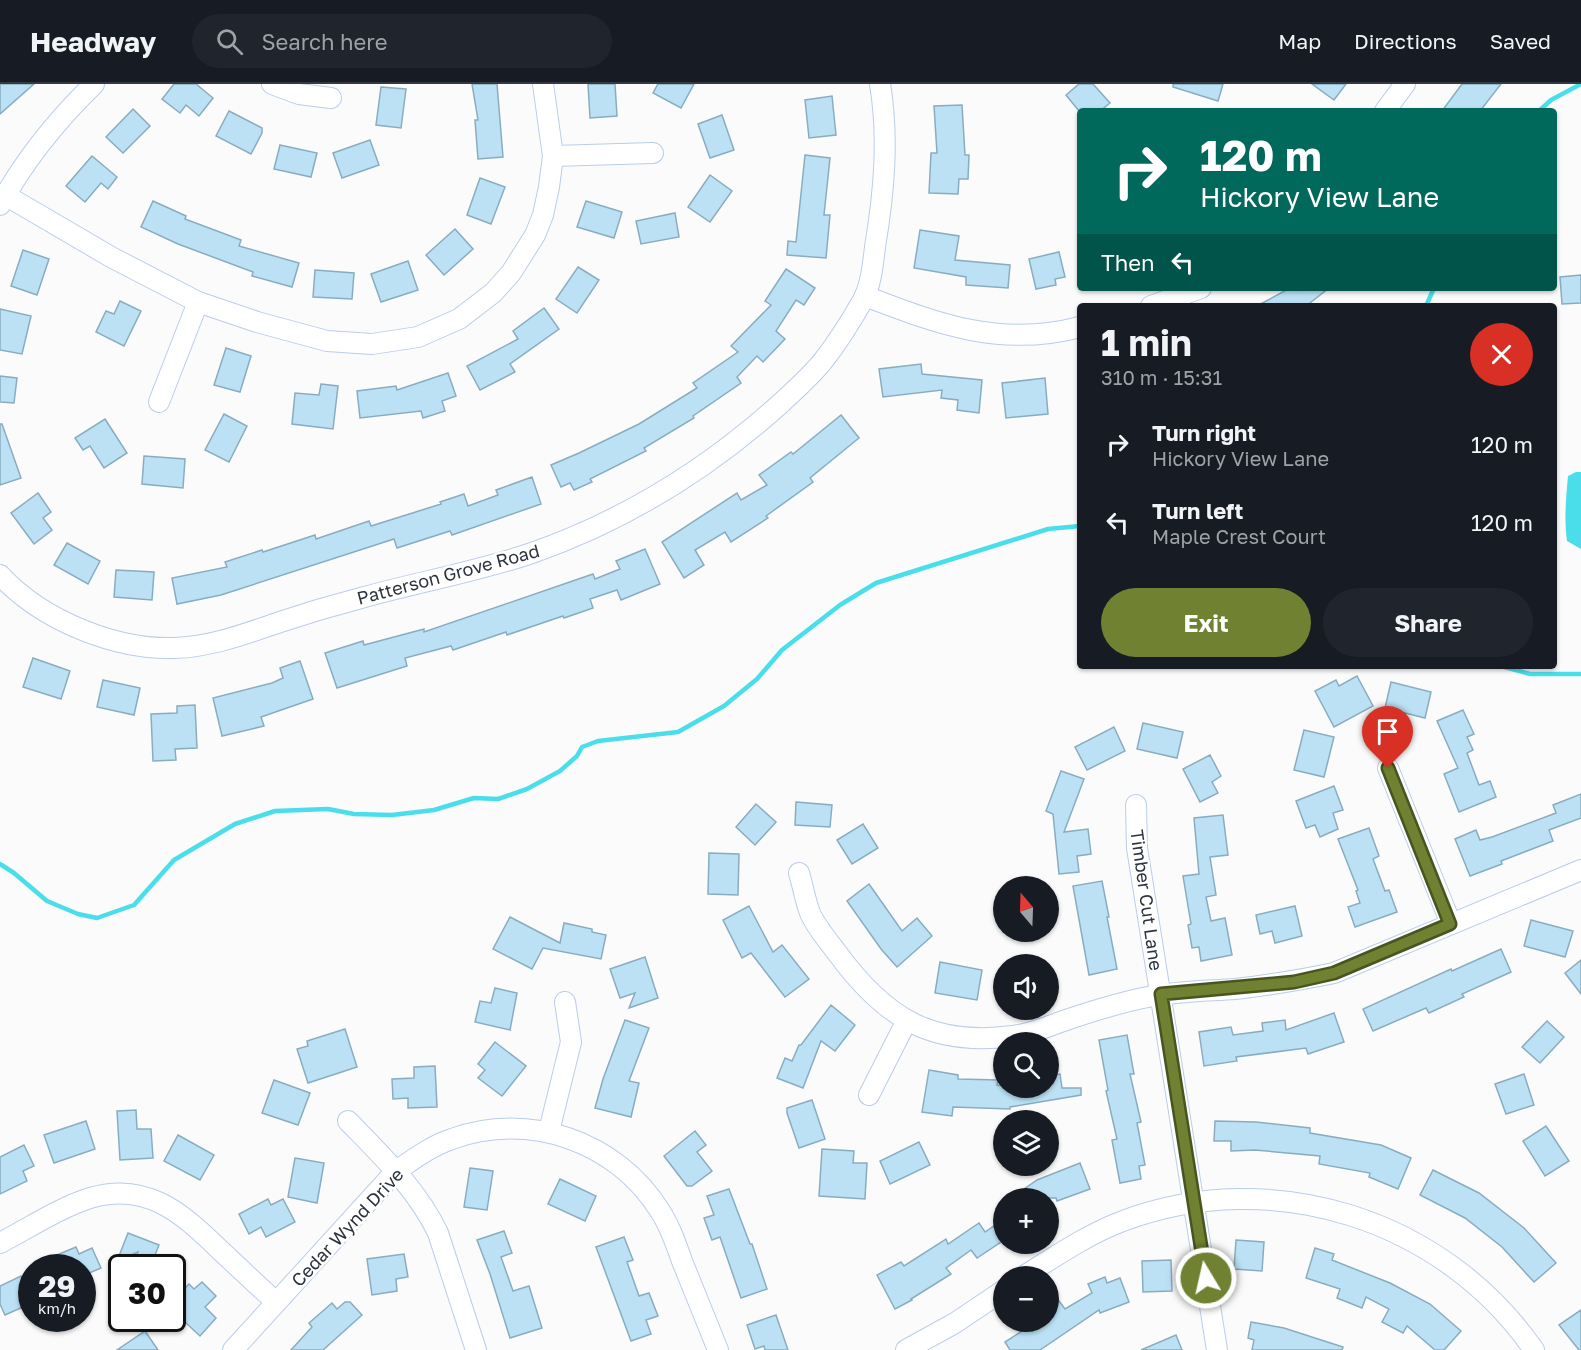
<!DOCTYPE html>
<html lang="en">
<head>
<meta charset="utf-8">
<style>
  :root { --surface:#171b24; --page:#20242c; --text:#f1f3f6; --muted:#9ea1a6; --line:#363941; --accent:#708231 }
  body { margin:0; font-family:"Golos Text",sans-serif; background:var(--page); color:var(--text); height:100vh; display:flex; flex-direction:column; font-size:22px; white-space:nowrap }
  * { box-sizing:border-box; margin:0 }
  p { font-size:20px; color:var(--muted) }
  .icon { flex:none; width:33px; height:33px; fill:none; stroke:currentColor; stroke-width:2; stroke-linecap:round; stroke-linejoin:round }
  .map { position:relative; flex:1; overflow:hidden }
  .panel { position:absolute; left:1077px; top:219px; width:480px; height:366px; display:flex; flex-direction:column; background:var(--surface); border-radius:6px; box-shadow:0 2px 4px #0004 }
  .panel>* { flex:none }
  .top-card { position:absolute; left:1077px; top:24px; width:480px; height:183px; border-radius:6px; box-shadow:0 2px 4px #0004; background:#00695c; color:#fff; overflow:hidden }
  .needle { width:39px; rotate:341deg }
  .controls { position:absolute; left:993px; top:792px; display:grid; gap:12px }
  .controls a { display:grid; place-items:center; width:66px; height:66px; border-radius:50%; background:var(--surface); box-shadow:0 2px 4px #0004; font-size:30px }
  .speed { position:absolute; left:18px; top:1170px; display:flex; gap:12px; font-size:30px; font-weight:700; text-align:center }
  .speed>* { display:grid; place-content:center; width:78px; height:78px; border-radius:50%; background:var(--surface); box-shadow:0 2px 4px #0004; line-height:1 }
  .speed small { font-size:15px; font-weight:400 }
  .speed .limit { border:3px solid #111; border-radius:9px; background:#fff; color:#111 }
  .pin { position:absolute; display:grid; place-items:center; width:51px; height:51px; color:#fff; margin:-62px -26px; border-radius:50% 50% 50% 0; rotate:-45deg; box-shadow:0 0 6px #0007 }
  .pin .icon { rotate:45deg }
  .me { position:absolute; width:66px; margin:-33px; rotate:351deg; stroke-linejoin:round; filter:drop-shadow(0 0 4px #0008) }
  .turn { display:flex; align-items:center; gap:21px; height:126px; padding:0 24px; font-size:27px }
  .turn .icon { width:78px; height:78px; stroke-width:2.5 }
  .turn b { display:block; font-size:42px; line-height:51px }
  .then { display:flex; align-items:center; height:57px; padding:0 24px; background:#0003; gap:12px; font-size:22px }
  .round { display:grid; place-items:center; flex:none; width:63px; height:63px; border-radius:32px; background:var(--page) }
  .headline { display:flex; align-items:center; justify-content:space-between; height:102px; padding:0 24px }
  h1 { font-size:36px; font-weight:700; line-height:45px }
  .cta { display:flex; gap:12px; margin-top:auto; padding:12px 24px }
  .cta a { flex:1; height:69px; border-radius:36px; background:var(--accent); color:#fff; font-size:24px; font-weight:700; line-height:69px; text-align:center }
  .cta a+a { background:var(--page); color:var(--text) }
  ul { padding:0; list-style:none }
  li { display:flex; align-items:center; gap:18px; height:78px; padding:0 24px }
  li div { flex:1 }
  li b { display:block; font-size:22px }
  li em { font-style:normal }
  header { display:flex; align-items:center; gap:36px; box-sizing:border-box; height:84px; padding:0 30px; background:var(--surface); border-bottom:2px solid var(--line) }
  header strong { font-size:28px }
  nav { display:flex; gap:33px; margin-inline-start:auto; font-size:21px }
  .search { width:420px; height:54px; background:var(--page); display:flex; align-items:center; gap:15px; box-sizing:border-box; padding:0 21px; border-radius:33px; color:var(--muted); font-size:22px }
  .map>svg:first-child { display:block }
  .water { fill:#4adeeb }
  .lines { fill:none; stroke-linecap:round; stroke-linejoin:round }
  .stream { stroke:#4adeeb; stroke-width:4.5 }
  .building { fill:#bce1f5; stroke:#89adc0; stroke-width:1.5 }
  .minor-casing { stroke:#bacdeb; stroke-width:22 }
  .minor { stroke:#fff; stroke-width:20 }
  .route-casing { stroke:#495420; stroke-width:15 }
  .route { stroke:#708231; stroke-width:10 }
  .labels { text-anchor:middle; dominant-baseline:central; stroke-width:5; stroke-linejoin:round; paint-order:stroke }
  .street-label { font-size:18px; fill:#2c333f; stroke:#fff }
</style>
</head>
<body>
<header>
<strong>Headway</strong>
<div class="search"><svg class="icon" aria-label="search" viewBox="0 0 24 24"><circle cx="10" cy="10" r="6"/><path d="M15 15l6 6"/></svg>Search here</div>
<nav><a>Map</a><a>Directions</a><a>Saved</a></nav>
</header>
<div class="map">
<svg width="1581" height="1266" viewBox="0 0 1581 1266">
  <rect width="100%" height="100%" fill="#fbfbfb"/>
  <path class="water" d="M1576 388H1581V465L1567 457C1564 435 1566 414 1568 392Z"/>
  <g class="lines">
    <g class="stream">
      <path d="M1539 27 1551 16 1581 0"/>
      <path d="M1426 222 1434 204"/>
      <path d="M1501 582 1530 590H1581"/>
      <path d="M0 780 14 789 47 817 78 830 97 834 134 821 174 776 235 740 275 727 328 725 354 730 392 731 434 726 474 714 498 715 527 705 560 687 577 672 582 663 598 657 678 648 724 622 757 595 782 566 840 521 876 499 1048 445 1080 442"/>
    </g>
  </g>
  <g class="building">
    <path d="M0 0H34L0 30Z"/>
    <path d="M174 0H196L213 14 199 32 186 21 180 29 162 15Z"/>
    <path d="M472 0H497L503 73 478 75 475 36H478Z"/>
    <path d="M588 0H615L617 32 590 34Z"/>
    <path d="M658 0H694L681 24 653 9Z"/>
    <path d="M1079 0H1093L1110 19 1100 27H1079L1066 11Z"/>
    <path d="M1173 0H1223L1218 17 1173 3Z"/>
    <path d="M1312 0H1346L1334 16Z"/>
    <path d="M1462 0H1501L1480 27H1442Z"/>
    <path d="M381 3 406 5 401 44 376 41Z"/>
    <path d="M832 12 836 51 809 54 805 16Z"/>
    <path d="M962 21 965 71H969L968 95H959L958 110 929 109 931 69H937L934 22Z"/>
    <path d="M133 25 150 42 123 69 106 53Z"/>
    <path d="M229 27 262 44V49L251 70 216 52Z"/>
    <path d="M722 31 734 66 710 74 698 40Z"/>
    <path d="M370 56 379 81 342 94 333 69Z"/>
    <path d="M280 61 317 69 311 93 274 85Z"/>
    <path d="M805 71 830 74 824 131H830L826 174 787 171 788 157 796 158Z"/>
    <path d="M92 72 117 93 108 105 101 99 85 118 66 102Z"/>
    <path d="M710 91 732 107 710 138 688 123Z"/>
    <path d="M480 94 505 103 491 140 467 131Z"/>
    <path d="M153 117 186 132 185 135 241 156 239 162 299 179 292 203 252 192 253 188 178 160 141 143Z"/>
    <path d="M586 117 622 128 614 154 577 143Z"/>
    <path d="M675 129 679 153 641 160 636 137Z"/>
    <path d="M455 145 473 165 444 191 426 171Z"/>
    <path d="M920 146 959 152 955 176 1010 181 1008 204 966 201V193L914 184Z"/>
    <path d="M23 166 49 175 37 211 11 202Z"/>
    <path d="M1059 168 1065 193 1055 195 1056 201 1036 205 1029 175Z"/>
    <path d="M408 177 418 206 381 218 371 190Z"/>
    <path d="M578 183 599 196 577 229 556 215Z"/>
    <path d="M786 185 815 204 804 221 796 216 776 247 785 255 763 278 757 272 737 293 741 299 693 332 694 334 644 364 646 367 590 395 592 398 574 406 570 399 561 403 551 381 579 369 639 340 697 304 693 299 738 268 731 262 771 221 765 217Z"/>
    <path d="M315 186 354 189 352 215 313 213Z"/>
    <path d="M1581 191V219L1562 220 1560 193Z"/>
    <path d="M1290 204H1329L1306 222H1257Z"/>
    <path d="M120 217 141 227 124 262 96 248 106 227 114 230Z"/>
    <path d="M544 224 559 245 510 280 515 288 480 306 467 282 518 255 513 247Z"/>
    <path d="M0 225 31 232 22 270 0 266Z"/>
    <path d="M226 264 251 272 240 308 214 301Z"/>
    <path d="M921 280 922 290 982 296 979 329 957 326 958 316 941 314 942 306 883 313 879 285Z"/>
    <path d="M448 289 456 312 442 317 445 327 423 334 421 327 360 334 357 307 396 302 397 306Z"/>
    <path d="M0 292 17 294 14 319 0 318Z"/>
    <path d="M1045 294 1048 330 1006 334 1002 299Z"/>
    <path d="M321 300 338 302 333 345 292 340 295 309 319 311Z"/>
    <path d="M224 330 247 342 229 378 205 366Z"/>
    <path d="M841 331 859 354 810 394 813 398 766 432 768 434 731 458 725 448 695 466 704 481 684 494 662 458 737 409 741 416 767 401 759 391 791 368 793 370Z"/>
    <path d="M105 335 127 369 104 384 90 362 83 366 75 354Z"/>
    <path d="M0 340H2L21 394 0 401Z"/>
    <path d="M144 372 185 375 183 404 142 400Z"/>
    <path d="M532 393 541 420 452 451 450 447 397 464 394 455 221 511 177 520 172 494 227 483 225 478 262 466 263 468 315 451 316 455 369 437 371 442 441 420 440 418 464 410 468 422 498 411 496 406Z"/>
    <path d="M38 409 51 428 43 434 52 446 34 460 11 429Z"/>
    <path d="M67 459 100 477 88 500 54 481Z"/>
    <path d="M645 465 660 500 621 516 617 506 590 515 593 524 564 534 563 532 507 551 506 548 453 566 451 562 405 574 407 582 337 604 325 569 363 557 364 561 424 545V548L593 490 595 495 620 485 616 477Z"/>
    <path d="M116 486 154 488 152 516 114 513Z"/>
    <path d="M33 574 70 587 61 615 23 603Z"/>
    <path d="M300 577 313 615 261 633 264 642 222 652 213 614 272 599 283 594 280 584Z"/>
    <path d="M1357 592 1373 622 1334 643 1315 607 1336 596 1339 602Z"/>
    <path d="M103 596 140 604 134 631 97 623Z"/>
    <path d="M1391 598 1431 608 1425 634 1385 624Z"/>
    <path d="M195 621 197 664 175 665 176 676 153 677 151 630 177 629V622Z"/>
    <path d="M1463 626 1474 650 1467 653 1473 666 1467 669 1479 701 1490 697 1496 713 1459 728 1444 690 1458 684 1437 637Z"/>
    <path d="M1143 639 1183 648 1177 674 1137 665Z"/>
    <path d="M1114 643 1125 667 1087 686 1075 663Z"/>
    <path d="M1304 646 1334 653 1324 693 1294 686Z"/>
    <path d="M1210 671 1221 692 1212 698 1218 709 1200 718 1183 685Z"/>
    <path d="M1061 687 1084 695 1064 748 1088 745 1091 770 1077 772 1079 788 1059 790 1053 730 1046 727Z"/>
    <path d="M1334 702 1343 726 1333 729 1338 745 1320 753 1315 741 1306 744 1296 717Z"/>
    <path d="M1581 710V734L1549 746 1553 757 1501 777 1502 780 1470 792 1455 755 1476 746 1480 756 1492 753 1556 729 1553 721Z"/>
    <path d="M796 718 832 721 830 743 795 741Z"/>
    <path d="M756 720 776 738 755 761 736 743Z"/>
    <path d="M1223 731 1228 771 1210 773 1216 811 1206 813 1211 837 1225 834 1232 871 1201 877 1199 863 1192 864 1188 841 1191 840 1183 792 1199 790 1194 734Z"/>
    <path d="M863 740 878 764 852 780 837 756Z"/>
    <path d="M1369 744 1379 772 1373 775 1385 807 1389 806 1397 828 1355 843 1348 823 1360 819 1356 807 1358 806 1338 755Z"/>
    <path d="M709 769 739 770 738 811 708 810Z"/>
    <path d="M1102 797 1109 833H1107L1117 885 1089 891 1073 802Z"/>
    <path d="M869 800 902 847 917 834 932 852 897 883 881 865 847 817Z"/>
    <path d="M749 822 773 868 782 861 809 895 785 913 751 869 742 874 723 836Z"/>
    <path d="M1295 822 1302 852 1275 859 1272 847 1260 850 1256 831Z"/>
    <path d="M510 833 560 859 564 839 592 845V848L606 851 601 875 543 864 532 885 493 865Z"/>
    <path d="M1531 836 1573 847 1565 873 1524 862Z"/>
    <path d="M1501 865 1511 888 1462 910 1464 913 1429 929 1426 924 1373 947 1363 925 1451 885 1452 887Z"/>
    <path d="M645 873 658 914 629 924 635 909 620 914 610 885Z"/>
    <path d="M1581 876V910L1565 889Z"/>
    <path d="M940 878 982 886 977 916 935 909Z"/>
    <path d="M495 904 517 909 510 946 475 938 480 917 491 919Z"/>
    <path d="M831 921 855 941 835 967 821 957 803 1004 777 994 785 974 792 977 799 961H801Z"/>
    <path d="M1334 929 1344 958 1308 970 1306 964 1236 973 1237 977 1204 982 1199 948 1231 943 1233 951 1263 947 1262 939 1285 936 1286 946Z"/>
    <path d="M625 936 649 944 629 997 639 999 631 1033 595 1024 603 995Z"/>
    <path d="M1547 937 1564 953 1540 979 1522 963Z"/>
    <path d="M345 945 357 983 308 999 297 965 308 962 307 957Z"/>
    <path d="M1127 951 1134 990H1130L1141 1038 1137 1039 1145 1081 1139 1082 1141 1095 1120 1099 1112 1056 1117 1055 1106 1007 1108 1006 1099 956Z"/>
    <path d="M495 958 526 982 502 1012 478 994 485 986 478 980Z"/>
    <path d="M435 982 437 1023 408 1024V1014L393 1015 392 995 414 994V983Z"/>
    <path d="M929 986 958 991V995L998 996 997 1001 1004 1002V1004H1048V992L1060 990 1062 1004H1081V1011L1010 1023V1025L953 1023 952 1032 922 1028Z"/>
    <path d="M1524 990 1534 1021 1506 1030 1495 1000Z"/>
    <path d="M274 996 310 1009 298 1041 262 1029Z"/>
    <path d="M812 1016 825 1055 799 1064 787 1029V1024Z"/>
    <path d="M136 1026 137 1045H151L153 1074 120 1076 117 1027Z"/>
    <path d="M86 1037 95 1065 54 1079 44 1051Z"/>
    <path d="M1215 1037 1256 1038 1310 1044V1049L1381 1061 1411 1074 1398 1105 1369 1093 1370 1089 1319 1080 1320 1072 1255 1066 1231 1067V1057H1214Z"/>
    <path d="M1546 1042 1569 1077 1545 1092 1523 1057Z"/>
    <path d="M695 1047 706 1061 697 1068 712 1087 692 1102H687L664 1072Z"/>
    <path d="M178 1051 214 1071 200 1096 164 1077Z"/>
    <path d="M919 1058 930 1081 890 1100 880 1077Z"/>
    <path d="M24 1061 34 1082 23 1087 27 1097 0 1110V1073Z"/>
    <path d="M822 1065 854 1067 853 1079H867L865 1115 819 1112Z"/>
    <path d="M295 1074 324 1079 317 1119 288 1113Z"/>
    <path d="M1080 1079 1090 1105 1057 1117 1056 1114H1011L1037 1096Z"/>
    <path d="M470 1084 493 1087 487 1126 464 1123Z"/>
    <path d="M1433 1086 1479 1109 1524 1144 1556 1179 1534 1198 1502 1163 1465 1134 1420 1111Z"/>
    <path d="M560 1095 596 1112 585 1137 548 1120Z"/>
    <path d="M729 1105 750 1160H752L767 1205 741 1214 720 1153 712 1156 704 1134 714 1131 707 1112Z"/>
    <path d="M268 1115 271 1121 283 1115 295 1138 266 1153 261 1143 249 1150 239 1130Z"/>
    <path d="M1004 1135V1156L977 1174 971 1166 946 1184 951 1190 911 1215 912 1216 895 1225 877 1191 901 1178 904 1182 946 1155 948 1160 979 1139 985 1148Z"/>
    <path d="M504 1147 512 1169 501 1173 513 1207 529 1202 542 1244 510 1254 490 1190 477 1156Z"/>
    <path d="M128 1149 159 1161 150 1184H132L138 1168 117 1177Z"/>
    <path d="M624 1153 633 1176 627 1178 639 1212 649 1209 658 1232 646 1236 651 1250 631 1257 596 1163Z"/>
    <path d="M1236 1156 1264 1158 1262 1187 1234 1185Z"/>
    <path d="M76 1163 79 1170 92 1164 101 1184 82 1192V1184H47L55 1180 52 1173Z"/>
    <path d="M1315 1164 1334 1170 1332 1176 1390 1199 1430 1220 1461 1247 1444 1266H1435L1407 1242 1403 1249 1382 1238 1389 1225 1366 1213 1362 1224 1337 1214 1340 1205 1306 1194Z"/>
    <path d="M404 1170 408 1193 396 1195 397 1207 372 1211 367 1175Z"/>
    <path d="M1171 1176 1172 1207 1143 1208 1142 1177Z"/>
    <path d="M21 1192 25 1201 32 1197V1219L5 1231 0 1220V1202Z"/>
    <path d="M1105 1193 1107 1199 1120 1194 1129 1218 1100 1229 1099 1226 1040 1266H1010L1005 1258 1036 1238H1048V1224L1059 1217 1065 1225 1092 1209 1088 1200Z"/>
    <path d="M202 1198 216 1212 205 1223 216 1234 200 1252 172 1226V1217L189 1200 194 1205Z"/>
    <path d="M345 1218H350L362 1231 323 1266H291L312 1243 309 1239 332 1219 337 1225Z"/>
    <path d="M1581 1226V1266H1579L1559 1241Z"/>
    <path d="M776 1231 788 1266H765L764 1262 755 1265 747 1241Z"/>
    <path d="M1251 1238 1284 1244 1343 1263 1342 1266H1252L1254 1256 1248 1254Z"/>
    <path d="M145 1247 158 1266H117Z"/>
    <path d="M1176 1251 1182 1266H1141Z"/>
  </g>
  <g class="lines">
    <defs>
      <g id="minor">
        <path d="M272 0 299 10 331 14"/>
        <path d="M1385 27 1405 0"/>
        <path d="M553 72 653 69"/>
        <path d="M5 111 111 173 198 218 257 238 327 257 372 260 418 253 459 235 493 209 511 189 535 151 543 131 549 103 553 72 543 0"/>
        <path d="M0 121C25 75 57 36 94 0"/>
        <path d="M865 212C938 240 1001 264 1080 243"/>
        <path d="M1151 222 1201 204"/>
        <path d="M159 318 198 218"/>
        <path d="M0 491C24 517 52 534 85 547 113 558 144 565 174 564 211 563 245 550 280 538 307 529 334 521 361 514 418 498 476 488 532 469 623 437 708 385 780 320 795 306 810 293 823 277 838 258 851 237 863 216 871 201 873 180 875 163 884 109 889 54 880 0"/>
        <path d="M1388 684 1451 840"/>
        <path d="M1136 721 1137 764 1217 1266"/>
        <path d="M799 789C803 802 805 816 810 829 816 843 829 858 838 870 885 934 932 963 1013 952 1032 950 1051 941 1069 935 1096 926 1121 918 1148 913 1177 907 1206 907 1235 905 1268 901 1301 896 1334 889L1581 786"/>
        <path d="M869 1011 906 938"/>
        <path d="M348 1037C382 1072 417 1105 438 1149L476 1266"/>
        <path d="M549 1047 571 958 565 918"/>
        <path d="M0 1159C29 1144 59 1124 90 1114 146 1097 182 1129 219 1165 238 1183 257 1201 276 1218"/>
        <path d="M1024 1192C1056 1172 1088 1150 1123 1137 1273 1081 1443 1135 1534 1266"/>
        <path d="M233 1266 396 1087C414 1075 431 1062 452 1055 528 1027 617 1057 660 1127 670 1142 676 1160 682 1177 694 1207 706 1236 718 1266"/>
        <path d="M906 1266 955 1239 1004 1206"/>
      </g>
    </defs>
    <use href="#minor" class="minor-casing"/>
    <use href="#minor" class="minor"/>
  </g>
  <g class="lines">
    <defs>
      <path id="route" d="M1206 1194 1161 910 1294 898 1334 889 1450 840 1388 684"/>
    </defs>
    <use href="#route" class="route-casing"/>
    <use href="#route" class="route"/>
  </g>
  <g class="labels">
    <g class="street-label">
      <text transform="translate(448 490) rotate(-15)">Patterson Grove Road</text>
      <text transform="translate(1147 816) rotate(82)">Timber Cut Lane</text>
      <text transform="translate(347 1143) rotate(-47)">Cedar Wynd Drive</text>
    </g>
  </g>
</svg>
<div class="controls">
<a><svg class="needle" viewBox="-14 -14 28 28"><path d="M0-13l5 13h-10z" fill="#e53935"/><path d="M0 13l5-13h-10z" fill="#9ea1a6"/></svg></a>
<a><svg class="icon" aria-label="sound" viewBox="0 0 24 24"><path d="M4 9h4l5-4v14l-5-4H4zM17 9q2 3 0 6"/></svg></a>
<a><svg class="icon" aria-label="search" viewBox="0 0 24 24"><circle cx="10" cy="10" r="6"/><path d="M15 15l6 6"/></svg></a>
<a><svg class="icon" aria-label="layers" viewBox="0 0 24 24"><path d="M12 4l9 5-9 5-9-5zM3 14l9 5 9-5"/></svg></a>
<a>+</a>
<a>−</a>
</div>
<div class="speed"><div>29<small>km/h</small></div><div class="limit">30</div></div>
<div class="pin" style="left:1388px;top:684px;background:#d93025"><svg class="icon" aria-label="arrive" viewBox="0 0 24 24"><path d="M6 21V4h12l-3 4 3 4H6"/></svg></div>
<svg class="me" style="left:1206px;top:1194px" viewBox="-20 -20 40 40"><circle r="17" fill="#708231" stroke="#fff" stroke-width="3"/><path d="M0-11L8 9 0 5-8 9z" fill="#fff"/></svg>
<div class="top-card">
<div class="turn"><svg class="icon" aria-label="right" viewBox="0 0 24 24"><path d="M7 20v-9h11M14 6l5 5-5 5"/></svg><div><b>120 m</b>Hickory View Lane</div></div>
<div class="then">Then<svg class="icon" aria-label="left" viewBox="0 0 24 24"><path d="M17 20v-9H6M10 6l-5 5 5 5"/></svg></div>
</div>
<section class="panel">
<div class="headline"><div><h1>1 min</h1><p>310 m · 15:31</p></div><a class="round" style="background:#d93025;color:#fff"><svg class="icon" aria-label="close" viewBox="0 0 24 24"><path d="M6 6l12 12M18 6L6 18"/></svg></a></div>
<ul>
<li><svg class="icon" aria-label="right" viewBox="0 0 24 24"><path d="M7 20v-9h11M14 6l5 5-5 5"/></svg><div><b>Turn right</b><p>Hickory View Lane</p></div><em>120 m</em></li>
<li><svg class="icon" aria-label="left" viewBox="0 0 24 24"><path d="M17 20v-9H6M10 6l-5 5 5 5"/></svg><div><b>Turn left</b><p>Maple Crest Court</p></div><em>120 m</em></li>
</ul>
<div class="cta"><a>Exit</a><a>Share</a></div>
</section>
</div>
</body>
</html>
